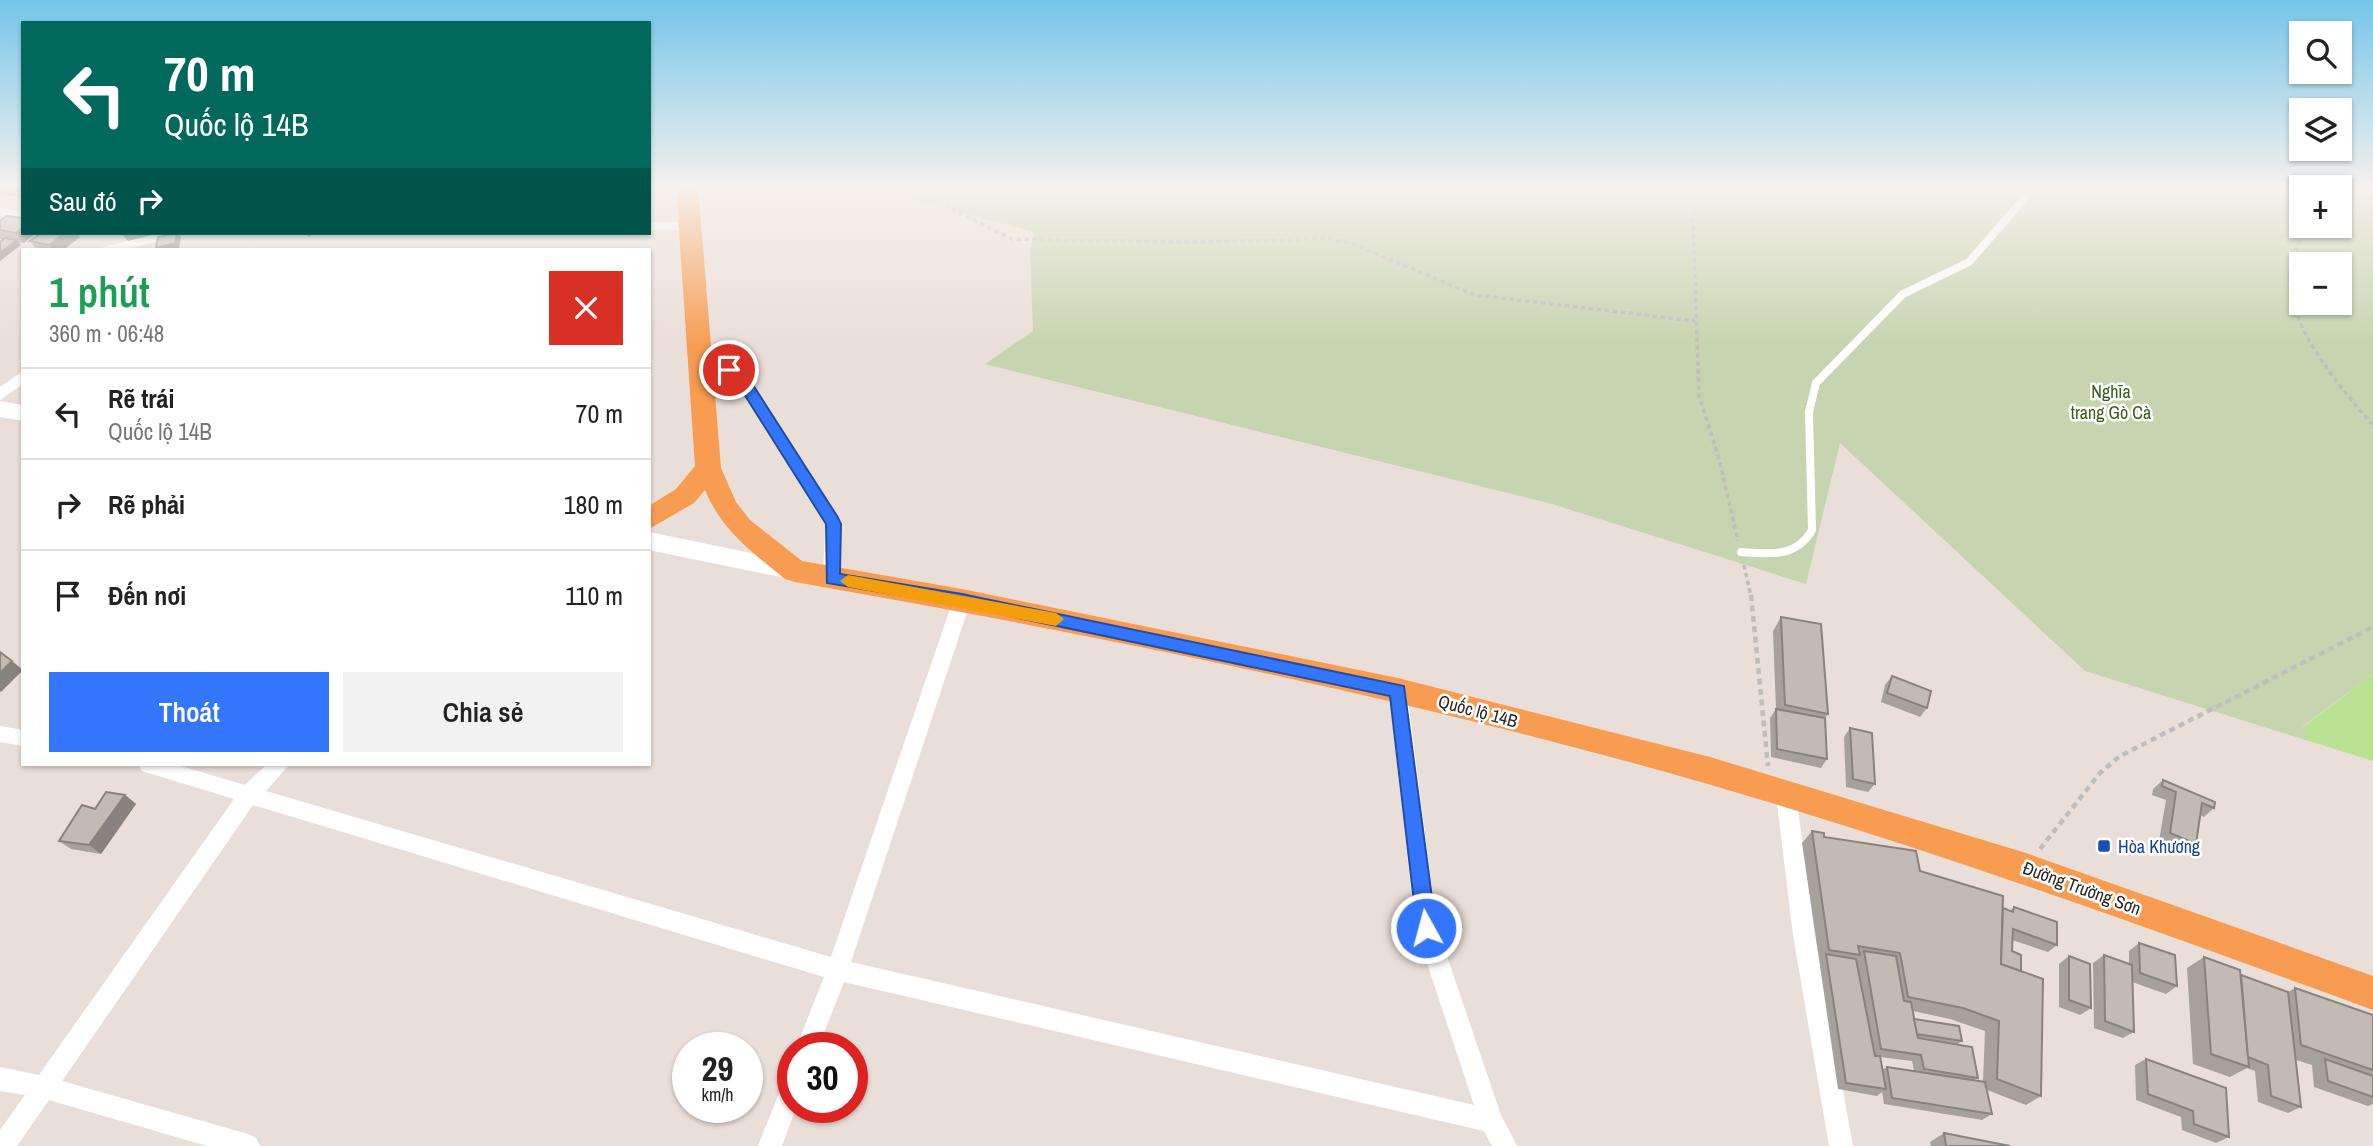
<!DOCTYPE html>
<html lang="vi">
<head>
<meta charset="utf-8">
<style>
  :root { --surface:#fff; --page:#f2f2f2; --text:#222; --muted:#767676; --line:#e0e0e0; --accent:#3476fb }
  body { margin:0; font-family:"Archivo Narrow",sans-serif; background:var(--page); color:var(--text); height:100vh; display:flex; flex-direction:column; font-size:26px; white-space:nowrap }
  * { box-sizing:border-box; margin:0 }
  p { font-size:23px; color:var(--muted) }
  .icon { flex:none; width:38px; height:38px; fill:none; stroke:currentColor; stroke-width:2; stroke-linecap:round; stroke-linejoin:round }
  .map { position:relative; flex:1; overflow:hidden }
  .side { position:absolute; left:21px; top:248px; width:630px; height:518px; display:flex; flex-direction:column; background:var(--surface); border-radius:0px; box-shadow:0 2px 5px #0004 }
  .side>* { flex:none }
  .top-card { position:absolute; left:21px; top:21px; width:630px; height:214px; border-radius:0px; box-shadow:0 2px 5px #0004; background:#00695c; color:#fff; overflow:hidden }
  .fabs { position:absolute; left:2289px; top:21px; display:grid; gap:14px }
  .fabs a { display:grid; place-items:center; width:63px; height:63px; border-radius:0px; background:var(--surface); box-shadow:0 2px 5px #0004; font-size:35px }
  .speed { position:absolute; left:672px; top:1032px; display:flex; gap:14px; font-size:35px; font-weight:700; text-align:center }
  .speed>* { display:grid; place-content:center; width:91px; height:91px; border-radius:50%; background:var(--surface); box-shadow:0 2px 5px #0004; line-height:1 }
  .speed small { font-size:18px; font-weight:400 }
  .speed .limit { border:10px solid #d22; background:#fff; color:#111 }
  .pin { position:absolute; display:grid; place-items:center; width:60px; height:60px; color:#fff; margin:-30px; border:4px solid #fff; border-radius:50%; box-shadow:0 2px 7px #0007 }
  .me { position:absolute; width:77px; margin:-38px; rotate:353deg; stroke-linejoin:round; filter:drop-shadow(0 0 5px #0008) }
  .turn { display:flex; align-items:center; gap:24px; height:147px; padding:0 28px; font-size:32px }
  .turn .icon { width:91px; height:91px; stroke-width:2.5 }
  .turn b { display:block; font-size:49px; line-height:60px }
  .then { display:flex; align-items:center; height:66px; padding:0 28px; background:#0003; gap:14px; font-size:26px }
  .round { display:grid; place-items:center; flex:none; width:74px; height:74px; border-radius:0px; background:var(--page) }
  .headline { display:flex; align-items:center; justify-content:space-between; height:119px; padding:0 28px }
  h1 { font-size:42px; font-weight:600; line-height:52px; color:#1e9e55 }
  .cta { display:flex; gap:14px; margin-top:auto; padding:14px 28px }
  .cta a { flex:1; height:80px; border-radius:0px; background:var(--accent); color:#fff; font-size:28px; font-weight:600; line-height:80px; text-align:center }
  .cta a+a { background:var(--page); color:var(--text) }
  ul { padding:0; list-style:none }
  li { display:flex; align-items:center; gap:21px; height:91px; padding:0 28px; border-top:2px solid var(--line) }
  li div { flex:1 }
  li b { display:block; font-size:26px }
  li em { font-style:normal }
  .map>svg:first-child { display:block }
  .green { fill:#b9e293 }
  .cemetery { fill:#c6d4af; fill-rule:evenodd }
  .lines { fill:none; stroke-linecap:round; stroke-linejoin:round }
  .path-far1 { stroke:#bebebe; stroke-width:3.5; stroke-dasharray:4.5 3.5; stroke-linecap:butt }
  .path { stroke:#bebebe; stroke-width:4.5; stroke-dasharray:6 4.5; stroke-linecap:butt }
  .service { stroke:#fff; stroke-width:8 }
  .minor { fill:#fff; fill-rule:evenodd }
  .secondary { fill:#fff; fill-rule:evenodd }
  .trunk { fill:#f89c52; fill-rule:evenodd }
  .wall { fill:#a7a19b; fill-rule:evenodd }
  .shaded-wall { fill:#88837e }
  .building { fill:#c2bbb4; stroke:#88837e; stroke-width:2 }
  .route { fill:#3476fb; stroke:#224da3; stroke-width:2 }
  .slow { fill:#f59e0b }
  .transit-dot { fill:#1a4fb4; stroke:#fff; stroke-width:2.5 }
  .labels { text-anchor:middle; dominant-baseline:central; stroke-width:5; stroke-linejoin:round; paint-order:stroke }
  .park-label { font-size:18px; fill:#326218; stroke:#fff }
  .street-label { font-size:18px; fill:#272727; stroke:#fff }
  .transit-label { font-size:18px; fill:#164399; stroke:#fff; text-anchor:start }
</style>
</head>
<body>
<div class="map">
<svg width="2373" height="1146" viewBox="0 0 2373 1146">
  <rect width="100%" height="100%" fill="#eadfd8"/>
  <path class="green" d="M2373 674V761L2309 741 2303 727Z"/>
  <path class="cemetery" d="M893 186H2373V674L2303 726 2309 741 2085 671 1840 443 1806 584 1552 504 985 364 1033 331 1030 250 1035 232 917 201ZM2301 187H2340V226H2301ZM2301 264H2340V303H2301Z"/>
  <g class="lines">
    <g class="path-far1">
      <path d="M929 186 954 210 1012 239 1187 242 1331 239 1353 244 1475 295 1696 321"/>
      <path d="M1698 186 1693 219 1699 395 1719 459 1738 541"/>
      <path d="M2309 226C2299 241 2290 257 2289 276 2287 325 2342 390 2373 425"/>
      <path d="M1744 565 1751 597"/>
    </g>
    <g class="path">
      <path d="M1751 595 1768 766"/>
      <path d="M2040 849 2100 773 2120 756 2373 627"/>
    </g>
    <path class="service" d="M1741 552C1770 554 1796 558 1812 530L1809 412 1816 383 1903 294 1969 262 2035 186"/>
    <g class="minor">
      <path d="M0 208 23 212V220L0 216Z"/>
      <path d="M649 222H691L698 226 691 230H649Z"/>
      <path d="M157 233H179L177 236 123 250H101L103 247Z"/>
      <path d="M729 366 744 371 842 524 841 579 838 584H826L823 579 825 525 734 379C720 373 702 385 691 374L699 369Z"/>
      <path d="M23 371V384L0 400V387Z"/>
      <path d="M962 593 968 595 971 600 851 962 1474 1105 1415 927 1389 691 1391 685 1398 683 1405 685 1407 691 1437 927 1501 1115 1517 1146H1492L1484 1131 844 982 818 1048H796L824 977 253 805 62 1081 248 1134 256 1138 260 1146H207L49 1100 17 1146H0V1130L25 1095 0 1091V1067L39 1075 234 799 142 771 139 765H177L245 785 266 765H289L266 791 831 957 953 600 956 595Z"/>
      <path d="M0 726 23 730V746L0 742Z"/>
      <path d="M1786 786 1793 789 1796 795 1815 935 1853 1146H1829L1793 935 1776 795 1779 789Z"/>
      <path d="M793 1075V1108H796L782 1146H758L785 1078Z"/>
    </g>
    <g class="secondary">
      <path d="M0 401 23 405V421L0 417Z"/>
      <path d="M649 532 795 562 804 564 807 571 804 578 795 580 649 550Z"/>
    </g>
    <path class="trunk" d="M676 186H698L721 468 736 502 750 520 802 561 962 589 1398 678 1710 757 2026 853 2373 976V1010C2154 930 1935 850 1711 785 1411 698 1102 636 795 582L785 579C752 552 722 531 705 490L694 503 649 529V506L676 489 695 466Z"/>
  </g>
  <g class="wall">
    <path d="M0 186H23V201L19 197 1 195Z"/>
    <path d="M0 221 23 233H36L24 243 18 242 21 245 0 239Z"/>
    <path d="M41 233H77L80 237 63 250H37L30 241Z"/>
    <path d="M1781 617 1828 714 1825 718 1827 759 1821 768 1771 757 1770 718 1776 709 1773 631Z"/>
    <path d="M1892 676 1927 708 1920 717 1881 702 1885 685Z"/>
    <path d="M1850 728 1875 784 1868 792 1846 787 1844 737Z"/>
    <path d="M2163 780 2214 808 2204 817 2200 815 2196 844 2185 852 2159 841 2166 800 2152 795 2153 789Z"/>
    <path d="M125 795 136 804 101 854 71 849 59 841 95 809Z"/>
    <path d="M1812 831 1824 837 1920 871 2003 908 2010 911 2014 907 2057 945 2048 952 2012 940V951L2021 971 2041 1096 2026 1105 1987 1090 1992 1114 1982 1120 1884 1104 1882 1092 1877 1096 1838 1089 1802 843ZM1913 1011 1950 1019 1985 1031 1983 1082 1974 1080 1978 1078 1958 1044 1962 1041 1914 1019ZM1880 1057 1912 1061 1914 1071 1887 1067 1882 1070Z"/>
    <path d="M2139 943 2177 986 2166 994 2132 982 2134 1032 2123 1038 2094 1028 2093 963 2104 955 2129 964V951Z"/>
    <path d="M2069 956 2091 1008 2080 1015 2059 1007V964Z"/>
    <path d="M2204 957 2241 975 2288 992 2295 988 2373 1015V1104L2368 1106 2314 1087 2312 1065 2296 1060 2301 1107 2288 1113 2258 1102 2255 1071 2247 1068 2230 1077 2193 1064 2187 968Z"/>
    <path d="M2146 1059 2229 1137 2216 1143 2182 1130 2181 1117 2136 1100 2135 1065Z"/>
    <path d="M1944 1133 2010 1146H1931L1930 1142Z"/>
  </g>
  <g class="shaded-wall">
    <path d="M23 227V233H36L24 243 16 233Z"/>
    <path d="M65 233H77L80 237 63 250H54L49 245Z"/>
    <path d="M121 233H160L128 241Z"/>
    <path d="M177 233 181 237 179 248 170 250H158L156 248Z"/>
    <path d="M305 233H317L308 237Z"/>
    <path d="M17 240 21 245 0 261V253Z"/>
    <path d="M12 661 23 670 1 692 0 691V673Z"/>
    <path d="M125 795 136 804 101 854 89 845Z"/>
  </g>
  <g class="building">
    <path d="M19 186H23V190L14 191Z"/>
    <path d="M6 216 23 218V227L16 233 0 230V221Z"/>
    <path d="M41 233H65L49 245 30 241Z"/>
    <path d="M177 233 175 243 156 248 158 237Z"/>
    <path d="M5 238 17 240 0 253V242Z"/>
    <path d="M1781 617 1821 624 1828 714 1785 705Z"/>
    <path d="M0 652 12 661 0 673Z"/>
    <path d="M1892 676 1931 691 1927 708 1887 693Z"/>
    <path d="M1776 709 1825 718 1827 759 1777 749Z"/>
    <path d="M1850 728 1872 733 1875 784 1853 779Z"/>
    <path d="M2163 780 2215 802 2214 808 2202 803 2196 844 2170 833 2176 792 2162 786Z"/>
    <path d="M106 792 125 795 89 845 59 841 82 805 95 809Z"/>
    <path d="M1812 831 1824 833V837L1916 851 1920 871 2003 896 2001 964 2043 979 2041 1096 1997 1079 1999 1021 1963 1008 1908 997 1900 953 1858 946 1860 955 1829 950Z"/>
    <path d="M2014 907 2057 922V945L2013 929 2012 951 2021 955V971L2001 964 2003 908 2013 912Z"/>
    <path d="M2139 943 2175 955 2177 986 2140 973Z"/>
    <path d="M1864 951 1896 956 1904 1001 1911 1002 1918 1038 1972 1047 1978 1078 1924 1069 1921 1055 1881 1049Z"/>
    <path d="M1826 954 1856 959 1875 1056H1880L1886 1089 1846 1083Z"/>
    <path d="M2104 955 2132 965 2134 1032 2105 1021Z"/>
    <path d="M2069 956 2090 964 2091 1008 2069 1000Z"/>
    <path d="M2204 957 2240 970 2249 1067 2211 1054Z"/>
    <path d="M2241 975 2288 992 2301 1107 2271 1096 2268 1065 2248 1057Z"/>
    <path d="M2295 988 2373 1015V1070L2301 1045Z"/>
    <path d="M1914 1019 1959 1026 1962 1041 1917 1034Z"/>
    <path d="M2146 1059 2226 1088 2229 1137 2194 1124 2193 1111 2148 1094Z"/>
    <path d="M2325 1059 2373 1076V1097L2328 1081Z"/>
    <path d="M1887 1067 1985 1082 1992 1114 1892 1098Z"/>
    <path d="M1944 1133 2010 1146H1946Z"/>
  </g>
  <linearGradient id="sky" x2="0" y2="1"><stop stop-color="#75c5eb"/><stop offset="0.54" stop-color="#f6f1ed"/><stop offset="1" stop-color="#f6f1ed" stop-opacity="0"/></linearGradient>
  <rect width="2373" height="346" fill="url(#sky)"/>
  <path class="route" d="M729 366 744 371 837 516 841 524 840 574 962 594 1404 686 1436 928 1433 934 1426 937 1419 934 1417 928 1390 696 962 606 827 583 826 524 734 378 722 370Z"/>
  <path class="slow" d="M848 575 1056 613 1064 619 1056 626 848 587 840 581Z"/>
  <rect class="transit-dot" x="2097" y="839" width="14" height="14" rx="3.5"/>
  <g class="labels">
    <g class="park-label">
      <text x="2111" y="391">Nghĩa<tspan x="2111" dy="21">trang Gò Cà</tspan></text>
    </g>
    <g class="street-label">
      <text transform="translate(1478 711) rotate(15)">Quốc lộ 14B</text>
      <text transform="translate(2082 888) rotate(20)">Đường Trường Sơn</text>
    </g>
    <g class="transit-label">
      <text x="2118" y="846">Hòa Khương</text>
    </g>
  </g>
</svg>
<div class="fabs">
<a><svg class="icon" aria-label="search" viewBox="0 0 24 24"><circle cx="10" cy="10" r="6"/><path d="M15 15l6 6"/></svg></a>
<a><svg class="icon" aria-label="layers" viewBox="0 0 24 24"><path d="M12 4l9 5-9 5-9-5zM3 14l9 5 9-5"/></svg></a>
<a>+</a>
<a>−</a>
</div>
<div class="speed"><div>29<small>km/h</small></div><div class="limit">30</div></div>
<div class="pin" style="left:729px;top:370px;background:#d93025"><svg class="icon" aria-label="arrive" viewBox="0 0 24 24"><path d="M6 21V4h12l-3 4 3 4H6"/></svg></div>
<svg class="me" style="left:1426px;top:928px" viewBox="-20 -20 40 40"><circle r="17" fill="#3476fb" stroke="#fff" stroke-width="3"/><path d="M0-11L8 9 0 5-8 9z" fill="#fff"/></svg>
<div class="top-card">
<div class="turn"><svg class="icon" aria-label="left" viewBox="0 0 24 24"><path d="M17 20v-9H6M10 6l-5 5 5 5"/></svg><div><b>70 m</b>Quốc lộ 14B</div></div>
<div class="then">Sau đó<svg class="icon" aria-label="right" viewBox="0 0 24 24"><path d="M7 20v-9h11M14 6l5 5-5 5"/></svg></div>
</div>
<section class="side">
<div class="headline"><div><h1>1 phút</h1><p>360 m · 06:48</p></div><a class="round" style="background:#d93025;color:#fff"><svg class="icon" aria-label="close" viewBox="0 0 24 24"><path d="M6 6l12 12M18 6L6 18"/></svg></a></div>
<ul>
<li><svg class="icon" aria-label="left" viewBox="0 0 24 24"><path d="M17 20v-9H6M10 6l-5 5 5 5"/></svg><div><b>Rẽ trái</b><p>Quốc lộ 14B</p></div><em>70 m</em></li>
<li><svg class="icon" aria-label="right" viewBox="0 0 24 24"><path d="M7 20v-9h11M14 6l5 5-5 5"/></svg><div><b>Rẽ phải</b></div><em>180 m</em></li>
<li><svg class="icon" aria-label="arrive" viewBox="0 0 24 24"><path d="M6 21V4h12l-3 4 3 4H6"/></svg><div><b>Đến nơi</b></div><em>110 m</em></li>
</ul>
<div class="cta"><a>Thoát</a><a>Chia sẻ</a></div>
</section>
</div>
</body>
</html>
